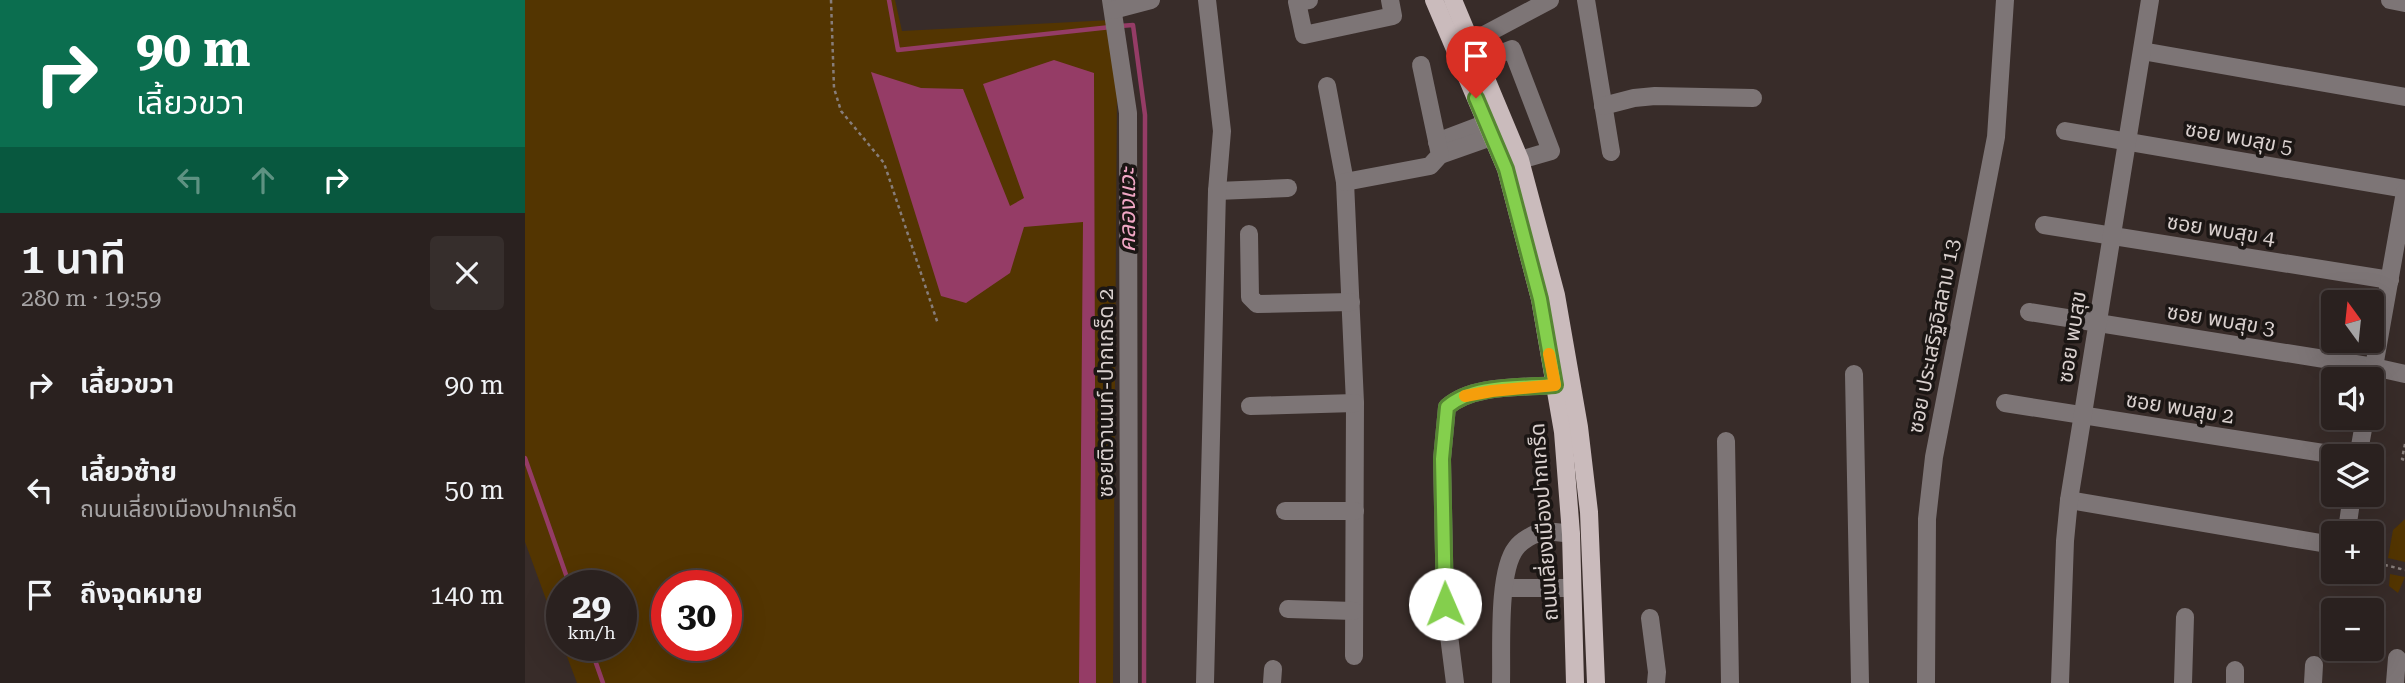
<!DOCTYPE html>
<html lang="th">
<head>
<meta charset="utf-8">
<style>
  :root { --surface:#2a211f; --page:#362e2c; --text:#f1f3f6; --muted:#a5a3a4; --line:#463e3d }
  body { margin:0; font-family:"Roboto Serif","Noto Sans Thai",serif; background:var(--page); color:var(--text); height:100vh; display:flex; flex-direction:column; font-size:26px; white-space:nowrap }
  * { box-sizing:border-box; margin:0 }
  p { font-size:23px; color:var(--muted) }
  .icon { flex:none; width:38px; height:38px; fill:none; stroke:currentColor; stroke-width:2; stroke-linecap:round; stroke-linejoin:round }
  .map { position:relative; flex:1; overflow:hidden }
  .sheet { display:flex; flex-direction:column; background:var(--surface); width:525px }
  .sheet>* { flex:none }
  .top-card { background:#0b6e4f; color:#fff; overflow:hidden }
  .needle { width:46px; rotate:345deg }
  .fabs { position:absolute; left:1796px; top:290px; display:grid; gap:14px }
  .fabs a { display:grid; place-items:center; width:63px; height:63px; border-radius:7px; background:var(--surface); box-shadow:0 7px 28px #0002,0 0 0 2px var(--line); font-size:35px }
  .speed { position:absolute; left:21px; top:570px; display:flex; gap:14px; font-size:35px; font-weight:700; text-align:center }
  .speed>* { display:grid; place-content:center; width:91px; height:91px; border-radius:50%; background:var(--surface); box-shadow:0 7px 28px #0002,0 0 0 2px var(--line); line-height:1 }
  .speed small { font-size:18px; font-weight:400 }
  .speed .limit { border:10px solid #d22; background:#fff; color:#111 }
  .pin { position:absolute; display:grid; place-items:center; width:60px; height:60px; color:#fff; margin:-72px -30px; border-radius:50% 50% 50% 0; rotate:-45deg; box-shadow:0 0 7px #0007 }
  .pin .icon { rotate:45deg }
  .me { position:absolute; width:77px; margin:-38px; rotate:359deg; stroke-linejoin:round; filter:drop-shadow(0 0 5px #0008) }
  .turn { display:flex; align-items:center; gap:24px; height:147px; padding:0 21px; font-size:32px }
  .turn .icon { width:91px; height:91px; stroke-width:2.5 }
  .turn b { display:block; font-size:49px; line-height:60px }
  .lanes { display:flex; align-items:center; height:66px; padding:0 21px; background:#0003; justify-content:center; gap:35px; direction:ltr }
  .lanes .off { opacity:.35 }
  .round { display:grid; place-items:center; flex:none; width:74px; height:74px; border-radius:7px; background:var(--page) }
  .summary { display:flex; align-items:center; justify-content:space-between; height:119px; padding:0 21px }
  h1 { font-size:42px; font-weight:600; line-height:52px }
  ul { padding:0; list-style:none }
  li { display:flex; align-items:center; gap:21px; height:105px; padding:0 21px }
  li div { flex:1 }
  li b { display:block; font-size:26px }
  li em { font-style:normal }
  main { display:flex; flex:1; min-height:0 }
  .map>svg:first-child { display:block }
  .green { fill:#533501; fill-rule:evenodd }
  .water { fill:#953c66 }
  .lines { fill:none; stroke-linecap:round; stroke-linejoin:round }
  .stream { stroke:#953c66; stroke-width:4.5 }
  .path { stroke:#877d7a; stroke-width:2.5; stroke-dasharray:3.5 3.5; stroke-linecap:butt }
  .minor { stroke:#7d7576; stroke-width:18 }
  .major { stroke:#cabbbc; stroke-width:18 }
  .route-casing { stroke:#568732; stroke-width:18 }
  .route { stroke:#84cf4d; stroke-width:12 }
  .slow { stroke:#f59e0b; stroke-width:12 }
  .labels { text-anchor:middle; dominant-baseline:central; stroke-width:7; stroke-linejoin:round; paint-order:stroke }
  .street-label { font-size:21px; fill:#d9d0ce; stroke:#1b1614 }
  .water-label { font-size:23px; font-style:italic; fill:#f1a7c5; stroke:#1b1614 }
</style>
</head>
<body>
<main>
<section class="sheet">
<div class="top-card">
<div class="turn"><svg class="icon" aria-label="right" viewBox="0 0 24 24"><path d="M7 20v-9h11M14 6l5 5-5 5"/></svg><div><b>90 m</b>เลี้ยวขวา</div></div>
<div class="lanes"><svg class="icon off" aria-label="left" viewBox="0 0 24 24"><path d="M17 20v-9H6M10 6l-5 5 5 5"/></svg><svg class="icon off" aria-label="ahead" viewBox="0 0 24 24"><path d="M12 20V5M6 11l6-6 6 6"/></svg><svg class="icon" aria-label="right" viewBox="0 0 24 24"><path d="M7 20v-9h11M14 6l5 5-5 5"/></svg></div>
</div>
<div class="summary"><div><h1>1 นาที</h1><p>280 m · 19:59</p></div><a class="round"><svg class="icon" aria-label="close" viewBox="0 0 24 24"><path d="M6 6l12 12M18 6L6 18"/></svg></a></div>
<ul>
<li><svg class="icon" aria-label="right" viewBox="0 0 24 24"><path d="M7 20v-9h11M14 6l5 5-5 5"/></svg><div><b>เลี้ยวขวา</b></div><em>90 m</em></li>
<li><svg class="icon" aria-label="left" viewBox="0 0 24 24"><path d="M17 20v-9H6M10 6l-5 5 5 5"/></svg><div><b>เลี้ยวซ้าย</b><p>ถนนเลี่ยงเมืองปากเกร็ด</p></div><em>50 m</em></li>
<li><svg class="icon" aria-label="arrive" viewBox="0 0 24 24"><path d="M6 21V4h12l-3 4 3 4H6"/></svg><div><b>ถึงจุดหมาย</b></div><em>140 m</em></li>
</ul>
</section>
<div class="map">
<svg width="1880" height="683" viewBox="0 0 1880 683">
  <rect width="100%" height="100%" fill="#382c29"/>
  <g class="green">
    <path d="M0 0H370L377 31 586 20 592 83 588 683H52L38 646H96V586H37V643L0 542ZM142 586H201V646H142Z"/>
    <path d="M1880 519V562L1863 558 1868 530Z"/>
    <path d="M1865 574 1880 577 1873 593 1864 586Z"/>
  </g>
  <path class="water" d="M529 60 569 73 571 683H554L558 222 499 227 485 273 441 303 416 296 346 72 396 88 438 89 485 206 499 198 458 84Z"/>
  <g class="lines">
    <g class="stream">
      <path d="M364 0 373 50 586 27"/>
      <path d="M595 26 608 25 620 115 619 683"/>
      <path d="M0 458 45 586"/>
      <path d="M65 646 78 683"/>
    </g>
    <g class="path">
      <path d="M306 0 309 88 316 111 359 163 413 324"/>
      <path d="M1880 444 1877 459 1880 460"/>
      <path d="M1851 572 1857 573 1860 565 1880 570"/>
    </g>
    <g class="minor">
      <path d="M586 0 603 113 604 683"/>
      <path d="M784 0 772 2 779 35 868 16 865 0"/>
      <path d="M1061 0 1086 152"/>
      <path d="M1865 0 1880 3"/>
      <path d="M588 10 626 0"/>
      <path d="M946 42 1025 0"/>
      <path d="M1617 51 1880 97"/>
      <path d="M954 62 987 49 1026 151 995 160"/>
      <path d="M802 86 820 182 830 403 829 656"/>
      <path d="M1078 106 1109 98 1130 96 1228 98"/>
      <path d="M1540 131 1880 189"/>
      <path d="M912 142 962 123"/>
      <path d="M915 155 969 136"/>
      <path d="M820 182 905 166 915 155 896 65"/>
      <path d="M692 191 763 188"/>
      <path d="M1519 225 1865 280"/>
      <path d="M724 234 725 297 732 304 826 302"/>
      <path d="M1504 312 1849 367 1880 374"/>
      <path d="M1329 374 1335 683"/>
      <path d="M1846 384 1880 192"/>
      <path d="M1480 403 1824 457"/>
      <path d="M725 406 830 403"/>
      <path d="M1201 441 1205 683"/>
      <path d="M1833 457 1840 418"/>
      <path d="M1544 500 1796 543 1808 539"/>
      <path d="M760 511H830"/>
      <path d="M1816 534 1823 523 1827 495"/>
      <path d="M979 588H1047"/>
      <path d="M763 609 829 611"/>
      <path d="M1125 618 1132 672 1131 683"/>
      <path d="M680 683 692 191 697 131 682 0"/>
      <path d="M747 683 748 669"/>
      <path d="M930 683 920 604 917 459 922 407C948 384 996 388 1030 385"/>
      <path d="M976 683C977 651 972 572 991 548 996 541 1009 533 1018 532 1027 531 1037 533 1046 534"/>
      <path d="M1401 683 1402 519 1409 457 1471 137 1480 0"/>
      <path d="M1535 683 1540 541 1544 500 1625 0"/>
      <path d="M1658 683 1660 617"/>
      <path d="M1710 683V670"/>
      <path d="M1788 683 1789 665"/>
      <path d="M1870 683 1872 658"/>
    </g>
    <g class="major">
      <path d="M909 0 981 169 1015 299 1038 432 1046 534 1050 683"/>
      <path d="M928 0 995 160 1031 295 1054 427 1064 512 1071 683"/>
    </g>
  </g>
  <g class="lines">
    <defs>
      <path id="route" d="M920 604 917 459 922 407C948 384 996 388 1030 385L1015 299 981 169 951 98"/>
    </defs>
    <use href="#route" class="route-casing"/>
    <use href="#route" class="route"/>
    <path class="slow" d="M940 396 967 391 1030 385 1024 354"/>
  </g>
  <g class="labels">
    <g class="street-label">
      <text transform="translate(1714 138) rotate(10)">ซอย พบสุข 5</text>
      <text transform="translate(1696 230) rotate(9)">ซอย พบสุข 4</text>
      <text transform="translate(1696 320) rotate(9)">ซอย พบสุข 3</text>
      <text transform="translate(1409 336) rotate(-79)">ซอย ประเสริฐอิสลาม 13</text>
      <text transform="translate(1547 337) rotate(-81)">ซอย พบสุข</text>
      <text transform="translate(581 393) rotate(-90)">ซอยติวานนท์-ปากเกร็ด 2</text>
      <text transform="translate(1655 408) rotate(9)">ซอย พบสุข 2</text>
      <text transform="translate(1019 522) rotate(-94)">ถนนเลี่ยงเมืองปากเกร็ด</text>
    </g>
    <g class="water-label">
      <text transform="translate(602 210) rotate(-90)">คลองแวะ</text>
    </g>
  </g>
</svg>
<div class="fabs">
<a><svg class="needle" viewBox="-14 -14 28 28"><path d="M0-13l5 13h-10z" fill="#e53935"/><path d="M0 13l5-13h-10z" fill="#a5a3a4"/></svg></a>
<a><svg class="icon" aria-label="sound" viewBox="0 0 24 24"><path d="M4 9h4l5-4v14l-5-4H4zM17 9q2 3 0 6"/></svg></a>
<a><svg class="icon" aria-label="layers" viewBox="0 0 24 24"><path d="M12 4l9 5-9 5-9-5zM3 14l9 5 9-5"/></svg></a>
<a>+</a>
<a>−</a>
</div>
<div class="speed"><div>29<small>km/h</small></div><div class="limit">30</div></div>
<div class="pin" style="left:951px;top:98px;background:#d93025"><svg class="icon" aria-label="arrive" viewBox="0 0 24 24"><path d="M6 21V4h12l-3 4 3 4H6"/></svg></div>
<svg class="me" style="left:920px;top:604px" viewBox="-20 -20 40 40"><circle r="19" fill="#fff"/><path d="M0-13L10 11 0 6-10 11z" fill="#84cf4d"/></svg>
</div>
</main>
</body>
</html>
